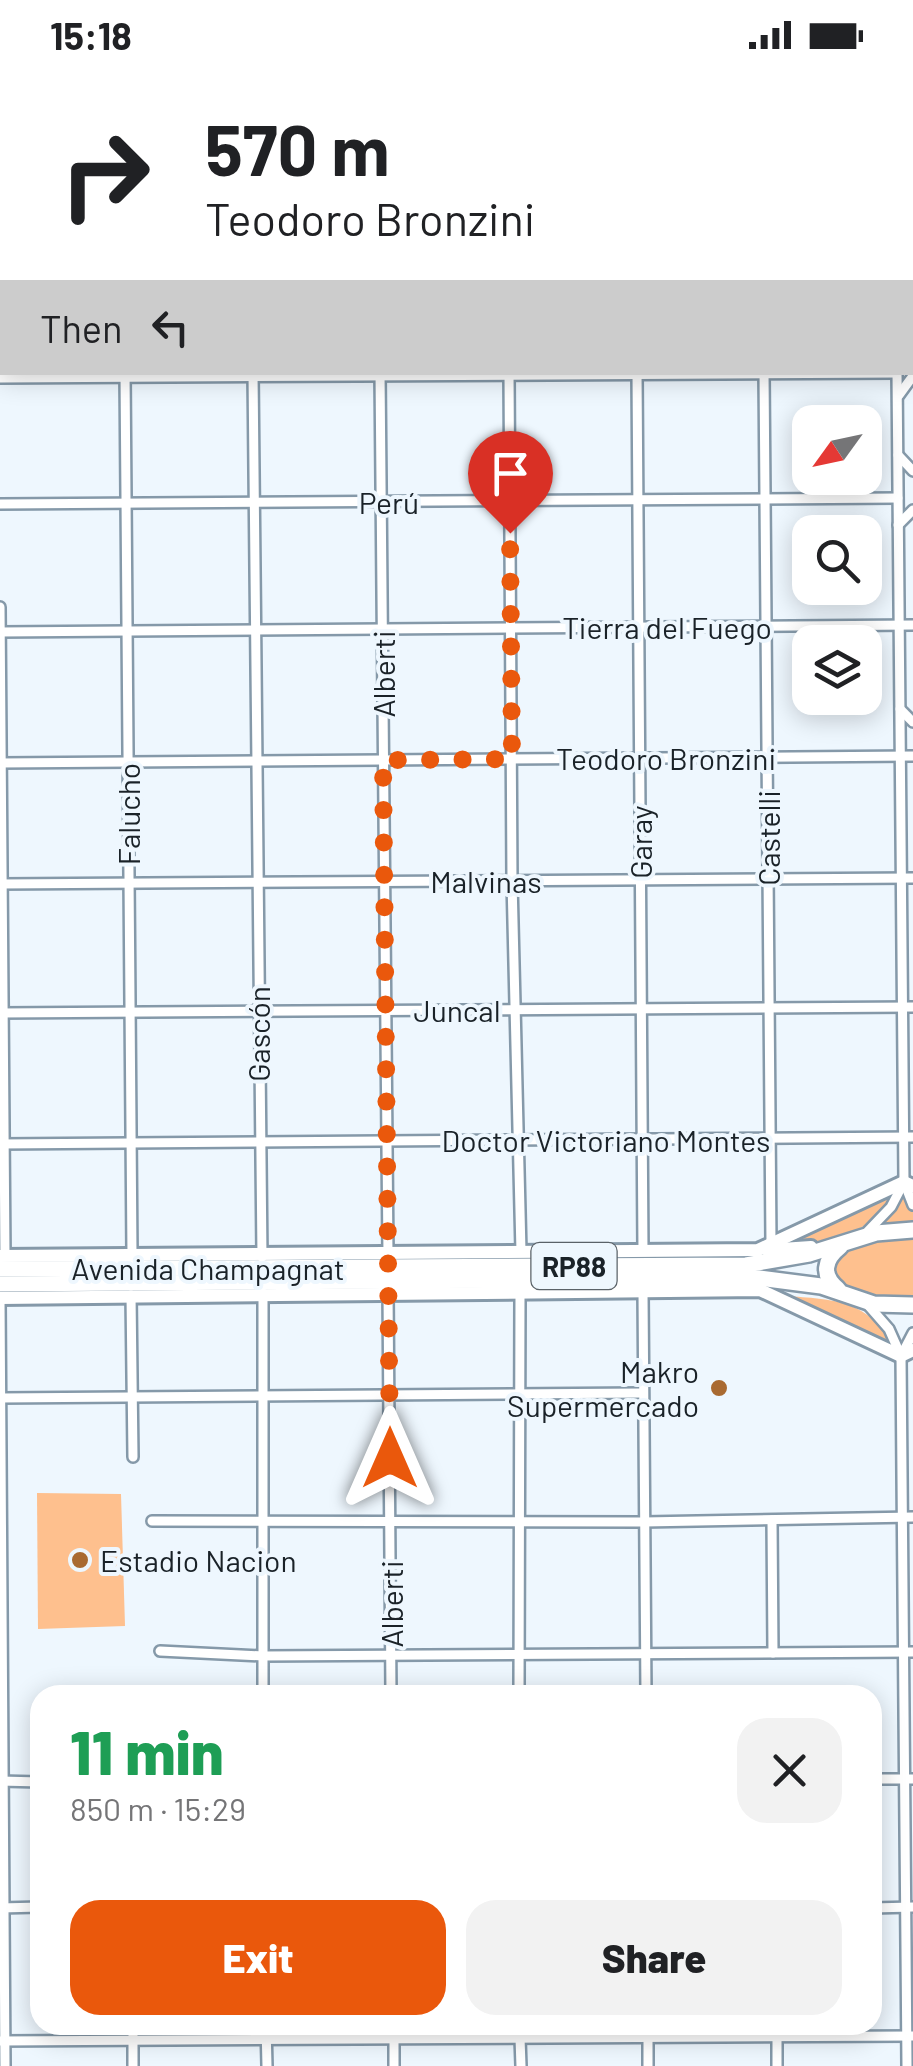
<!DOCTYPE html>
<html lang="en">
<head>
<meta charset="utf-8">
<style>
  :root { --surface:#fff; --page:#f2f2f2; --text:#202124; --muted:#757577; --accent:#ea580c }
  body { margin:0; font-family:Barlow,sans-serif; background:var(--page); color:var(--text); height:100vh; display:flex; flex-direction:column; font-size:38px; white-space:nowrap }
  * { box-sizing:border-box; margin:0 }
  p { font-size:32px; color:var(--muted) }
  .icon { flex:none; width:55px; height:55px; fill:none; stroke:currentColor; stroke-width:2; stroke-linecap:round; stroke-linejoin:round }
  .map { position:relative; flex:1; overflow:hidden }
  .drawer { position:absolute; left:30px; top:1615px; width:852px; height:350px; display:flex; flex-direction:column; background:var(--surface); border-radius:30px; box-shadow:0 5px 25px #0003 }
  .drawer>* { flex:none }
  .banner { position:absolute; left:0px; top:0px; width:915px; height:305px; box-shadow:0 5px 25px #0003; background:#fff; color:var(--text); overflow:hidden }
  .needle { width:65px; rotate:237deg }
  .buttons { position:absolute; left:792px; top:335px; display:grid; gap:20px }
  .buttons a { display:grid; place-items:center; width:90px; height:90px; border-radius:20px; background:var(--surface); box-shadow:0 5px 25px #0003; font-size:50px }
  .pin { position:absolute; display:grid; place-items:center; width:85px; height:85px; color:#fff; margin:-102px -42px; border-radius:50% 50% 50% 0; rotate:-45deg; box-shadow:0 0 10px #0007 }
  .pin .icon { rotate:45deg }
  .me { position:absolute; width:110px; margin:-55px; rotate:0deg; stroke-linejoin:round; filter:drop-shadow(0 0 8px #0008) }
  .turn { display:flex; align-items:center; gap:35px; height:210px; padding:0 40px; font-size:45px }
  .turn .icon { width:130px; height:130px; stroke-width:2.5 }
  .turn b { display:block; font-size:70px; line-height:85px }
  .then { display:flex; align-items:center; height:95px; padding:0 40px; background:#0003; gap:20px; font-size:38px }
  .round { display:grid; place-items:center; flex:none; width:105px; height:105px; border-radius:30px; background:var(--page) }
  .overview { display:flex; align-items:center; justify-content:space-between; height:170px; padding:0 40px }
  h1 { font-size:60px; font-weight:800; line-height:75px; color:#1e9e55 }
  .action { display:flex; gap:20px; margin-top:auto; padding:20px 40px }
  .action a { flex:1; height:115px; border-radius:30px; background:var(--accent); color:#fff; font-size:40px; font-weight:800; line-height:115px; text-align:center }
  .action a+a { background:var(--page); color:var(--text) }
  .status { display:flex; justify-content:space-between; align-items:center; height:70px; padding:0 50px; background:var(--surface); direction:ltr }
  .status svg { height:28px; fill:currentColor }
  .map>svg:first-child { display:block }
  .grass { fill:#fec08e }
  .lines { fill:none; stroke-linecap:round; stroke-linejoin:round }
  .street-casing { stroke:#8599a9; stroke-width:14 }
  .secondary-casing { stroke:#8599a9; stroke-width:18 }
  .highway-casing { stroke:#8599a9; stroke-width:20 }
  .street { stroke:#fff; stroke-width:9 }
  .secondary { stroke:#fff; stroke-width:12 }
  .highway { stroke:#fff; stroke-width:15 }
  .route { stroke:#ea580c; stroke-width:18; stroke-dasharray:0 32.4 }
  .poi-dot { fill:#a96a31; stroke:#eef7fe; stroke-width:4 }
  .labels { text-anchor:middle; dominant-baseline:central; stroke-width:8; stroke-linejoin:round; paint-order:stroke }
  .shield { fill:#eef7fe; stroke:#5a6268; stroke-width:2.5 }
  .shield-label { font-size:28px; font-weight:bold; fill:#1a2228 }
  .street-label { font-size:30px; fill:#1a2228; stroke:#eef7fe }
  .poi-label { font-size:30px; fill:#1a2228; stroke:#eef7fe; text-anchor:end }
</style>
</head>
<body>
<div class="status"><b>15:18</b><svg viewBox="0 0 49 12"><path d="M0 12V9h3v3zM5 12V6h3v6zM10 12V3h3v9zM15 12V0h3v12zM26 1h20v11H26zM47 4h2v5h-2z"/></svg></div>
<div class="map">
<svg width="913" height="1996" viewBox="0 0 913 1996">
  <rect width="100%" height="100%" fill="#eef7fe"/>
  <g class="grass">
    <path d="M904 1119 913 1141V1155L876 1159 892 1144Z"/>
    <path d="M895 1120C881 1163 824 1173 784 1174Z"/>
    <path d="M913 1165V1230C885 1229 858 1226 834 1209L833 1192C854 1170 884 1167 913 1165Z"/>
    <path d="M785 1226C833 1229 871 1230 893 1278Z"/>
    <path d="M37 1423 121 1424 125 1556 38 1559Z"/>
    <path d="M33 1636H40V1701H32Z"/>
  </g>
  <g class="lines">
    <defs>
      <g id="street">
        <path d="M122 0V2"/>
        <path d="M251 0V2"/>
        <path d="M378 0V2"/>
        <path d="M506 0V2"/>
        <path d="M635 0V2"/>
        <path d="M762 0V2"/>
        <path d="M894 0V2"/>
        <path d="M912 43H913"/>
        <path d="M0 47H2"/>
        <path d="M912 167H913"/>
        <path d="M0 177H2"/>
        <path d="M912 290H913"/>
        <path d="M125 302 132 1185"/>
        <path d="M253 302 262 1187"/>
        <path d="M380 302 388 1185"/>
        <path d="M509 302 512 811 521 1182"/>
        <path d="M637 302 643 1181"/>
        <path d="M764 302 771 1174"/>
        <path d="M897 302 904 1112 913 1135"/>
        <path d="M0 308 897 303"/>
        <path d="M899 325 913 306"/>
        <path d="M898 385 913 401"/>
        <path d="M0 434 898 428"/>
        <path d="M898 455 913 440"/>
        <path d="M0 537 5 1186"/>
        <path d="M0 562 913 555"/>
        <path d="M900 639 913 652"/>
        <path d="M0 693 913 686"/>
        <path d="M0 814 913 808"/>
        <path d="M0 943 913 937"/>
        <path d="M0 1074 913 1067"/>
        <path d="M868 1161 891 1137 903 1114"/>
        <path d="M388 1220 391 1625"/>
        <path d="M643 1222 646 1625"/>
        <path d="M263 1223V1625"/>
        <path d="M131 1225 133 1387"/>
        <path d="M0 1229 5 1996"/>
        <path d="M868 1235 889 1259 901 1286 907 1996"/>
        <path d="M902 1284 913 1263"/>
        <path d="M0 1328 643 1323"/>
        <path d="M772 1450 773 1583"/>
        <path d="M152 1451 644 1452 913 1447"/>
        <path d="M160 1581 263 1586 913 1582"/>
        <path d="M519 1625 520 1224"/>
        <path d="M872 1709H913"/>
        <path d="M0 1711 40 1712"/>
        <path d="M0 1838 40 1837"/>
        <path d="M872 1838 913 1837"/>
        <path d="M133 1955V1996"/>
        <path d="M266 1955 267 1996"/>
        <path d="M394 1955V1996"/>
        <path d="M648 1955V1996"/>
        <path d="M777 1955V1996"/>
        <path d="M520 1968 521 1996"/>
        <path d="M0 1971 913 1966"/>
      </g>
      <g id="secondary">
        <path d="M767 1180 811 1177"/>
        <path d="M0 1186 758 1180 904 1112 913 1116"/>
        <path d="M0 1228 760 1220 901 1286 913 1280"/>
      </g>
      <g id="highway">
        <path d="M0 1199 746 1195 809 1184 876 1163 913 1160"/>
        <path d="M0 1214 759 1208 821 1216 874 1234 913 1235"/>
        <path d="M838 1219C821 1205 824 1190 840 1177"/>
      </g>
    </defs>
    <use href="#street" class="street-casing"/>
    <use href="#secondary" class="secondary-casing"/>
    <use href="#highway" class="highway-casing"/>
    <use href="#street" class="street"/>
    <use href="#secondary" class="secondary"/>
    <use href="#highway" class="highway"/>
  </g>
  <g class="lines">
    <path class="route" d="M390 1388 383 690 512 689 510 463"/>
  </g>
  <g class="poi-dot">
    <circle cx="719" cy="1318" r="10"/>
    <circle cx="80" cy="1490" r="10"/>
  </g>
  <g class="labels">
    <rect class="shield" x="531.5" y="1173" width="85" height="46" rx="8"/>
    <g class="shield-label">
      <text x="574" y="1196">RP88</text>
    </g>
    <g class="street-label">
      <text x="389" y="432">Perú</text>
      <text x="667" y="557">Tierra del Fuego</text>
      <text transform="translate(383 604) rotate(-90)">Alberti</text>
      <text x="666" y="688">Teodoro Bronzini</text>
      <text transform="translate(128 744) rotate(-90)">Falucho</text>
      <text transform="translate(768 768) rotate(-90)">Castelli</text>
      <text transform="translate(640 772) rotate(-90)">Garay</text>
      <text x="486" y="811">Malvinas</text>
      <text x="457" y="940">Juncal</text>
      <text transform="translate(258 964) rotate(-90)">Gascón</text>
      <text x="606" y="1070">Doctor Victoriano Montes</text>
      <text x="208" y="1198">Avenida Champagnat</text>
      <text transform="translate(391 1534) rotate(-90)">Alberti</text>
    </g>
    <g class="poi-label">
      <text x="699" y="1301">Makro<tspan x="699" dy="34">Supermercado</tspan></text>
      <text x="100" y="1490" text-anchor="start">Estadio Nacion</text>
    </g>
  </g>
</svg>
<div class="buttons">
<a><svg class="needle" viewBox="-14 -14 28 28"><path d="M0-13l5 13h-10z" fill="#e53935"/><path d="M0 13l5-13h-10z" fill="#757577"/></svg></a>
<a><svg class="icon" aria-label="search" viewBox="0 0 24 24"><circle cx="10" cy="10" r="6"/><path d="M15 15l6 6"/></svg></a>
<a><svg class="icon" aria-label="layers" viewBox="0 0 24 24"><path d="M12 4l9 5-9 5-9-5zM3 14l9 5 9-5"/></svg></a>
</div>
<div class="pin" style="left:510px;top:463px;background:#d93025"><svg class="icon" aria-label="arrive" viewBox="0 0 24 24"><path d="M6 21V4h12l-3 4 3 4H6"/></svg></div>
<svg class="me" style="left:390px;top:1388px" viewBox="-20 -20 40 40"><path d="M0-17L14 15 0 8-14 15z" fill="#ea580c" stroke="#fff" stroke-width="4"/></svg>
<div class="banner">
<div class="turn"><svg class="icon" aria-label="right" viewBox="0 0 24 24"><path d="M7 20v-9h11M14 6l5 5-5 5"/></svg><div><b>570 m</b>Teodoro Bronzini</div></div>
<div class="then">Then<svg class="icon" aria-label="left" viewBox="0 0 24 24"><path d="M17 20v-9H6M10 6l-5 5 5 5"/></svg></div>
</div>
<section class="drawer">
<div class="overview"><div><h1>11 min</h1><p>850 m · 15:29</p></div><a class="round"><svg class="icon" aria-label="close" viewBox="0 0 24 24"><path d="M6 6l12 12M18 6L6 18"/></svg></a></div>
<div class="action"><a>Exit</a><a>Share</a></div>
</section>
</div>
</body>
</html>
